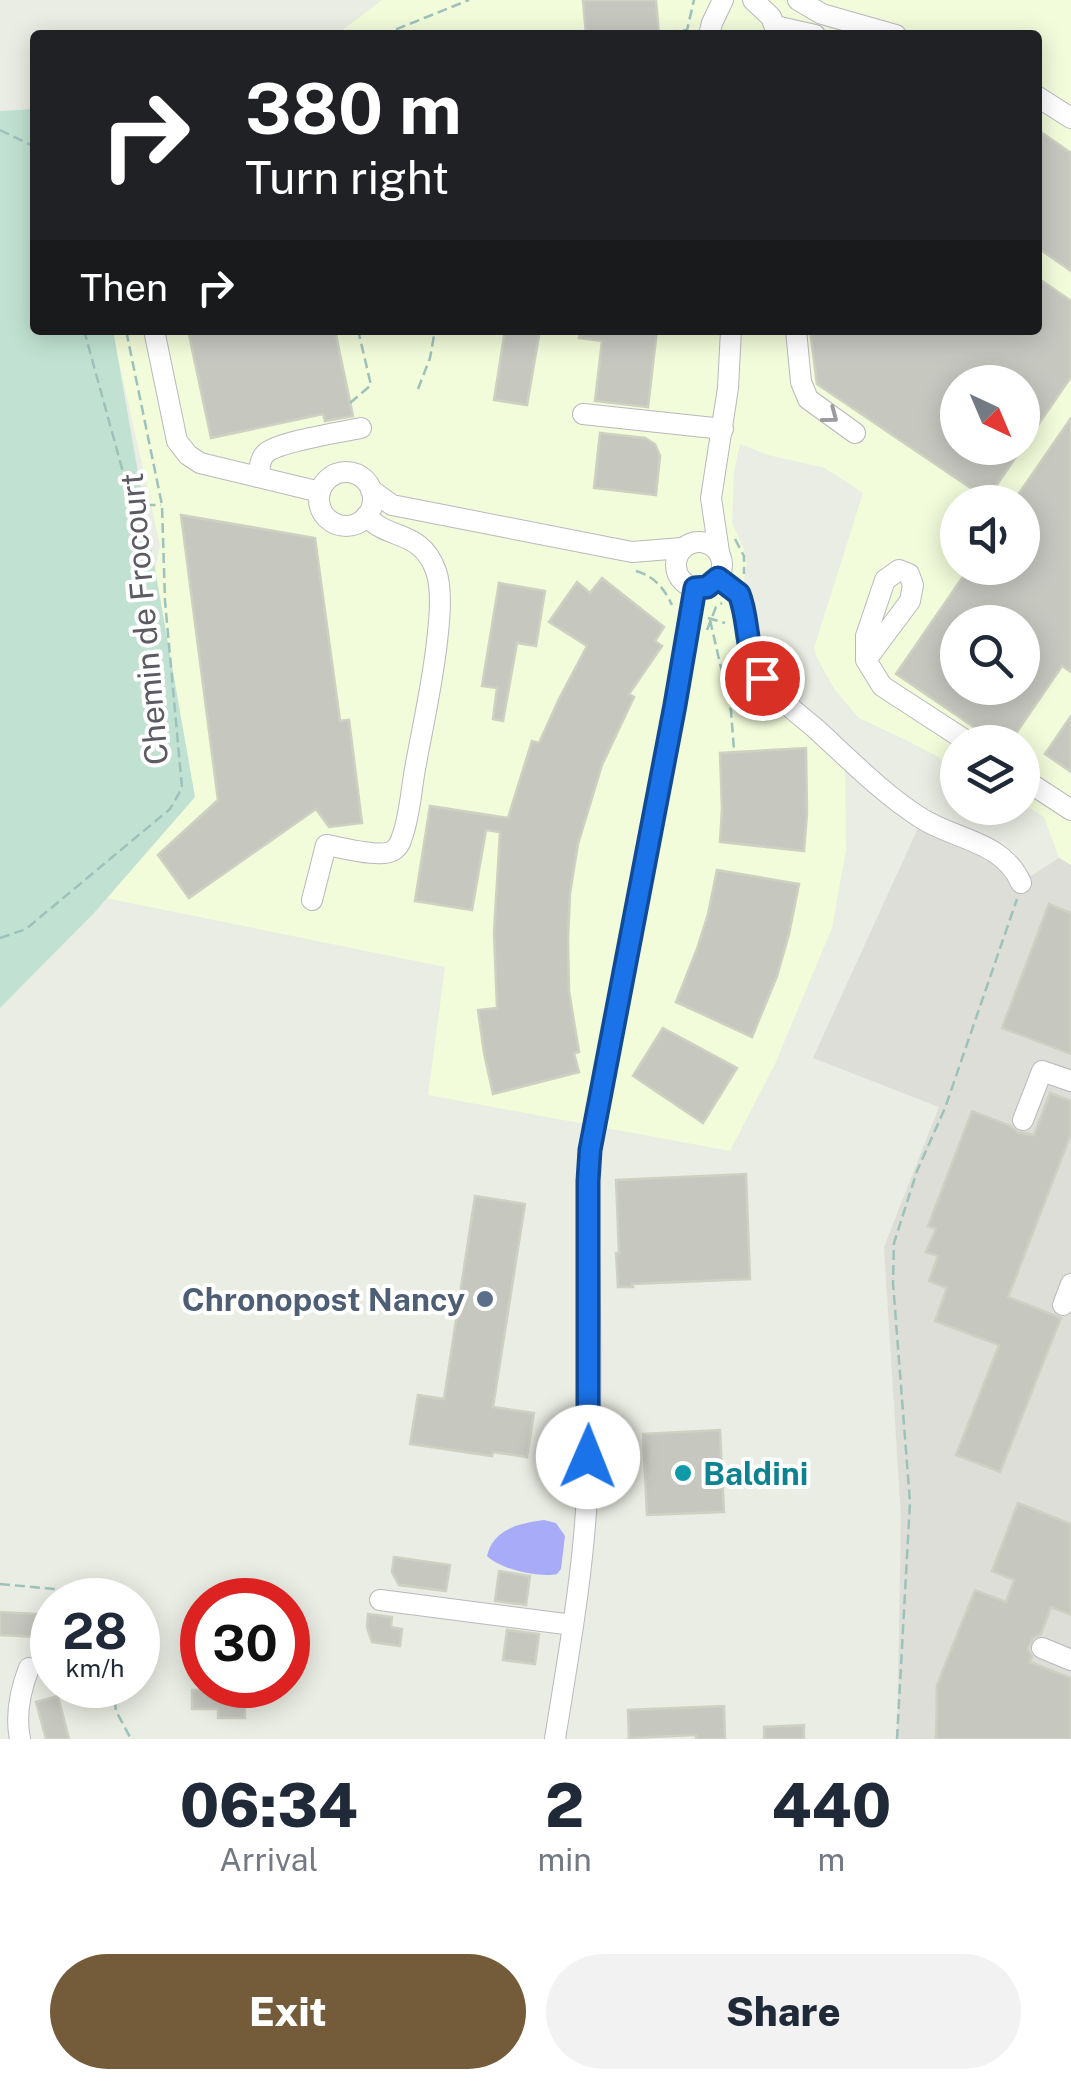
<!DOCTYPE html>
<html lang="en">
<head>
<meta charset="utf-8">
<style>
  :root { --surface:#fff; --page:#f2f2f3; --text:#1f2937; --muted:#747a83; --accent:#745b39 }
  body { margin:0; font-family:"Public Sans",sans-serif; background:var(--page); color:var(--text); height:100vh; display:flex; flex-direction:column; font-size:38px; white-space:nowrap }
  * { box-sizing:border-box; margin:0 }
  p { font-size:32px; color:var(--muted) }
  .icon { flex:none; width:55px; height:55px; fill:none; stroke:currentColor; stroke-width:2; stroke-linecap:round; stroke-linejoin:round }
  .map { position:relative; height:1739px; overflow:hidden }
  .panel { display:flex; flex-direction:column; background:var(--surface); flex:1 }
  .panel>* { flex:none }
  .guide { position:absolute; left:30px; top:30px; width:1012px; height:305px; border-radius:10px; box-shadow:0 5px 25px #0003; background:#202124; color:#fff; overflow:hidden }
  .needle { width:65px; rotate:136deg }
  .fabs { position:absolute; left:940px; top:365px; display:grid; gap:20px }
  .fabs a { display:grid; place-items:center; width:100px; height:100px; border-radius:50%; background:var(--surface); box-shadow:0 5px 25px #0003; font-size:50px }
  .speed { position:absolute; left:30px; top:1578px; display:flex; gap:20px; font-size:50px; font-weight:700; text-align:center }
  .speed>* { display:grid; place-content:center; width:130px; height:130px; border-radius:50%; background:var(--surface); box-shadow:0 5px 25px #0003; line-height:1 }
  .speed small { font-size:25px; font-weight:400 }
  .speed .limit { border:15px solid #d22; background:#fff; color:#111 }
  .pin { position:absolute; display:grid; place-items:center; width:85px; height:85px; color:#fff; margin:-42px; border:5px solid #fff; border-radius:50%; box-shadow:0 2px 10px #0007 }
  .me { position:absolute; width:110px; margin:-55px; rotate:1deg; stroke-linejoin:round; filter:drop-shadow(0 0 8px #0008) }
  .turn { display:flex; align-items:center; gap:35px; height:210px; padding:0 50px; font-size:45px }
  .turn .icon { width:130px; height:130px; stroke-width:2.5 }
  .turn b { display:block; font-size:70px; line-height:85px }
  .then { display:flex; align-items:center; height:95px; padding:0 50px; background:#0003; gap:20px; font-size:38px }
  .eta { display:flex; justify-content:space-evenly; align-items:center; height:170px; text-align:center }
  .eta b { font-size:60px; font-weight:800; line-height:70px }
  .cta { display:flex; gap:20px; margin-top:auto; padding:20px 50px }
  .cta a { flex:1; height:115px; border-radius:60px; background:var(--accent); color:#fff; font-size:40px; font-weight:800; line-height:115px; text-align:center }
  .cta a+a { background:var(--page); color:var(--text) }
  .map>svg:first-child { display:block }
  .commercial { fill:#f2fbda; fill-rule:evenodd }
  .industrial { fill:#ddded7 }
  .green { fill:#c1e2d2 }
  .water { fill:#a8acf8 }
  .building { fill:#c6c8c0; stroke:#ced1c2; stroke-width:2.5; fill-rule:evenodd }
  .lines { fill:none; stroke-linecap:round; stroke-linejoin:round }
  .minor-casing { stroke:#b9b8be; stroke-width:22 }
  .path { stroke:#9cc2bb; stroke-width:2.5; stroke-dasharray:10 5; stroke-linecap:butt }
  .minor { stroke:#fff; stroke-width:20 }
  .oneway { stroke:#9d9da1 }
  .route-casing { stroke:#114b97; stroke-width:25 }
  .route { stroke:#1a73e8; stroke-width:18 }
  .service-dot { fill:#5c6f8a; stroke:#fff; stroke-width:4 }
  .culture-dot { fill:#0f9aa8; stroke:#fff; stroke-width:4 }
  .labels { text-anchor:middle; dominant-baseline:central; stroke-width:8; stroke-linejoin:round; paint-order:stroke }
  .street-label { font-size:32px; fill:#5c5b63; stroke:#fff }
  .service-label { font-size:32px; font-weight:bold; fill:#4e5e75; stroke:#fff; text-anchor:end }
  .culture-label { font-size:32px; font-weight:bold; fill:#0d838f; stroke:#fff; text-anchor:start }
</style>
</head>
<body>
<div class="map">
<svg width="1071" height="1739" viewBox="0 0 1071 1739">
  <rect width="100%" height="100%" fill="#eaede3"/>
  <path class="commercial" d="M382 0H1071V865L1059 858 1044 817 1023 804 1022 742H958L957 771 954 769 955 766 912 743 859 718 835 690 816 656 814 648 863 493 825 468 768 455 740 444 734 471 732 523 743 547 747 564 738 612 745 672 779 708 845 764 846 850 832 928 775 1064 730 1151 428 1095 445 967 96 896 160 545 112 330H1038V35H336ZM958 382H1022V448H958ZM958 502H1022V568H958ZM958 622H1022V688H958Z"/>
  <path class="industrial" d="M924 815 992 841 1017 858 1031 876 1059 858 1071 865V1739H897L901 1517 884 1247 939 1107 813 1058Z"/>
  <path class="green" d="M35 109V330H113L195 797 94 913 0 1008V111Z"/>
  <path class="water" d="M544 1520 556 1523 565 1536 561 1569 557 1574C539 1578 500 1569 487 1556 493 1529 520 1523 544 1520Z"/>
  <g class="building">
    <path d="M583 0H656L659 35H586Z"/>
    <path d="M1038 130 1071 153V271L1038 248Z"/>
    <path d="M1038 278 1071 301V377L987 499 817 384 810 330H1038ZM958 382H1022V448H958Z"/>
    <path d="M188 330H335L353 416 325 421 323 414 211 438Z"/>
    <path d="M505 330H540L527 405 494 400Z"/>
    <path d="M580 330H657L648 407 595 401 602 341 579 338Z"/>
    <path d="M1071 418V672L1062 666 1010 742H996L896 674 969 568H1022V502H1013ZM958 622H1022V688H958Z"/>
    <path d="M600 433 645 438 655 444 660 456 656 495 594 488Z"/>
    <path d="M181 515 315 538 340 721 349 720 362 823 329 827 316 809 189 898 158 855 218 800Z"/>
    <path d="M602 578 664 627 655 641 662 646 629 694 634 697 602 765 578 844 570 893 568 940 569 991 579 1052 574 1053 579 1072 493 1094 484 1053 478 1010 497 1008 494 933 500 832 486 830 472 910 415 901 430 806 508 818 532 741 539 743 559 699 587 646 549 622 577 582 590 593Z"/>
    <path d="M499 583 545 591 536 646 517 643 503 721 493 719 497 688 482 686Z"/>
    <path d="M1071 716V772L1045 754Z"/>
    <path d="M806 748 807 813 804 851 720 842 722 809 720 753Z"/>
    <path d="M717 870 799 884 789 934 777 976 752 1037 676 1002 697 949 708 914Z"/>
    <path d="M1049 904 1071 913V1054L1002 1028Z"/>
    <path d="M663 1028 737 1068 703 1123 633 1076Z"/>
    <path d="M1050 1093 1071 1101V1134L1008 1297 1061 1318 1000 1472 956 1455 999 1345 935 1321 947 1288 929 1281 938 1256 926 1252 936 1229 928 1226 972 1111 1011 1126 1017 1132 1034 1135Z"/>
    <path d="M746 1174 750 1279 632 1284 633 1287H618L616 1253H619L616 1180Z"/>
    <path d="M475 1196 525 1204 493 1407 534 1413 527 1457 493 1452 492 1456 410 1444 418 1395 444 1399Z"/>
    <path d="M720 1430 724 1512 647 1515 643 1434Z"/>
    <path d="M1018 1503 1071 1524V1615L1051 1607 1041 1634 1033 1638 1028 1649 1032 1657 1030 1662 1071 1678V1739H936L937 1685 975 1590 1006 1602 1014 1580 992 1571Z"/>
    <path d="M394 1557 450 1565 446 1591 399 1585 392 1572Z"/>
    <path d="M499 1571 530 1576 526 1605 495 1601Z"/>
    <path d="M0 1612 52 1615V1638L0 1635Z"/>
    <path d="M368 1614 392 1617 391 1627 402 1629 400 1646 372 1642 367 1627Z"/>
    <path d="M507 1630 539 1634 535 1664 503 1660Z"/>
    <path d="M192 1690H218L219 1699H245V1718H218V1709H192Z"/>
    <path d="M58 1696 69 1739H46L36 1702Z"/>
    <path d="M724 1706 725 1739H696V1735L629 1738 628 1710Z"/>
    <path d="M804 1725V1739H764V1727Z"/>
  </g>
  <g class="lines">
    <defs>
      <g id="minor">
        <path d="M753 0 771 17 778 35"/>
        <path d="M798 0 822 14 896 35"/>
        <path d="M775 26 815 35"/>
        <path d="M709 35 712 23 723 0"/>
        <path d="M1038 97 1071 118"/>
        <path d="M154 330 177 441 188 455 200 463 320 492"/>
        <path d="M796 330 801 382 808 399 855 433"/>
        <path d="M583 414 723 429"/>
        <circle cx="346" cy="499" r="27"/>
        <path d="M258 477C260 470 259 460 265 454 276 442 342 432 361 428"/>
        <path d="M371 490 392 505 632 552 682 548"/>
        <circle cx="699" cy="565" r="23"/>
        <path d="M719 552 711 498 728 388 731 330"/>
        <path d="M719 578 739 593C748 617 744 646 756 668 768 692 795 711 815 728 849 759 883 794 921 818 955 840 1003 841 1021 883"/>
        <path d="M866 660 910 601 913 585 909 574 899 570 885 580 866 636V660L882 686 968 742"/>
        <path d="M1022 778 1071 810"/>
        <path d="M312 900 326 845C341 847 382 859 394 850 398 847 401 841 402 837 410 815 411 791 415 769 423 724 434 678 438 632 440 614 442 588 436 571 421 529 389 541 366 516"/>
        <path d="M1023 1120 1042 1071 1071 1081"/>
        <path d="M1063 1305 1071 1284"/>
        <path d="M380 1600 573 1625"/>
        <path d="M1042 1648 1071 1660"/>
        <path d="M20 1739C15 1714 20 1691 29 1668"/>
        <path d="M555 1739C567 1663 581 1587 586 1511 594 1401 589 1290 588 1181L590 1150 675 705 695 588"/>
      </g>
    </defs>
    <use href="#minor" class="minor-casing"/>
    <g class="path">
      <path d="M668 32 687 30 694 0"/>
      <path d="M382 35 469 0"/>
      <path d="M0 130 33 146 35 153"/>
      <path d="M84 330 132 505H161"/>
      <path d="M418 389 430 358 435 330"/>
      <path d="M350 403 371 385 358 330"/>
      <path d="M735 539 744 556V574"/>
      <path d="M636 571C654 576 664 588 672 605"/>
      <path d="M708 618 725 623"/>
      <path d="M710 620 731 711 734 750"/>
      <path d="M707 630 716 607 722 603"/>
      <path d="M0 938 26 929 170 809 182 788 165 601 162 505 126 330"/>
      <path d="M0 1584 76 1591 96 1600"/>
      <path d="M113 1685 116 1711 131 1739"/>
      <path d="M897 1739 910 1502 893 1283 894 1243 917 1171 945 1108 1017 899"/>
    </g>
    <use href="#minor" class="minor"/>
  </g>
  <defs><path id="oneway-chevron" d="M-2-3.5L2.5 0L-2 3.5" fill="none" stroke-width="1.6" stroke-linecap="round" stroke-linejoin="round" transform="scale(2.5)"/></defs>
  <use class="oneway" href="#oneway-chevron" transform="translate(831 416) rotate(37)"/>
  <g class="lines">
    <defs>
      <path id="route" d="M588 1457V1181L590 1150 675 705 695 588 707 587 718 578 739 594C750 621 744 652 762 678"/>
    </defs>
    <use href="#route" class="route-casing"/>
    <use href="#route" class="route"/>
  </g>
  <circle class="service-dot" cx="485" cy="1299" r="10"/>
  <circle class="culture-dot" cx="683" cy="1473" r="10"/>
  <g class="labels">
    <g class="street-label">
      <text transform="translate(144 619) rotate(-95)">Chemin de Frocourt</text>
    </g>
    <g class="service-label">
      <text x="465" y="1299">Chronopost Nancy</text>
    </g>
    <g class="culture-label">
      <text x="703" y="1473">Baldini</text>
    </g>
  </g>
</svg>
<div class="fabs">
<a><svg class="needle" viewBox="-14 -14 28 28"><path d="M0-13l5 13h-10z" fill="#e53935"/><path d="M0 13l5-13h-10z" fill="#747a83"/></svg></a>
<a><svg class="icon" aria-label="sound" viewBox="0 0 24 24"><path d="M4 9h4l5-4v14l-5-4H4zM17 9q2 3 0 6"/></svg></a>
<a><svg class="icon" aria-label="search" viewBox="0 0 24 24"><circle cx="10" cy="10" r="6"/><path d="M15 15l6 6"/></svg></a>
<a><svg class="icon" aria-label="layers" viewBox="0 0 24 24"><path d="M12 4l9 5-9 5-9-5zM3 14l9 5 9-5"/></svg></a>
</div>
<div class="speed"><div>28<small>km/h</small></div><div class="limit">30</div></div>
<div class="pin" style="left:762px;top:678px;background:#d93025"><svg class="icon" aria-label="arrive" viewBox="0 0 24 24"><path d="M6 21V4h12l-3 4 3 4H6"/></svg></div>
<svg class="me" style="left:588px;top:1457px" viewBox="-20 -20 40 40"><circle r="19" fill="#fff"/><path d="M0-13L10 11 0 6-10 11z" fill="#1a73e8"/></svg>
<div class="guide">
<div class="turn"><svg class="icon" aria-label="right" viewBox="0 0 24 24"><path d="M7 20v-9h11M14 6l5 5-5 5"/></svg><div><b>380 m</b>Turn right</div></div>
<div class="then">Then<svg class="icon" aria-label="right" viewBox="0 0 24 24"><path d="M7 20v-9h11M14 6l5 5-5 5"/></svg></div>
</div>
</div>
<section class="panel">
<div class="eta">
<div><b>06:34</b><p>Arrival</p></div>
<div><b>2</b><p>min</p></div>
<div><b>440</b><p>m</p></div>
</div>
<div class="cta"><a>Exit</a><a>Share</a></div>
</section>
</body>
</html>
